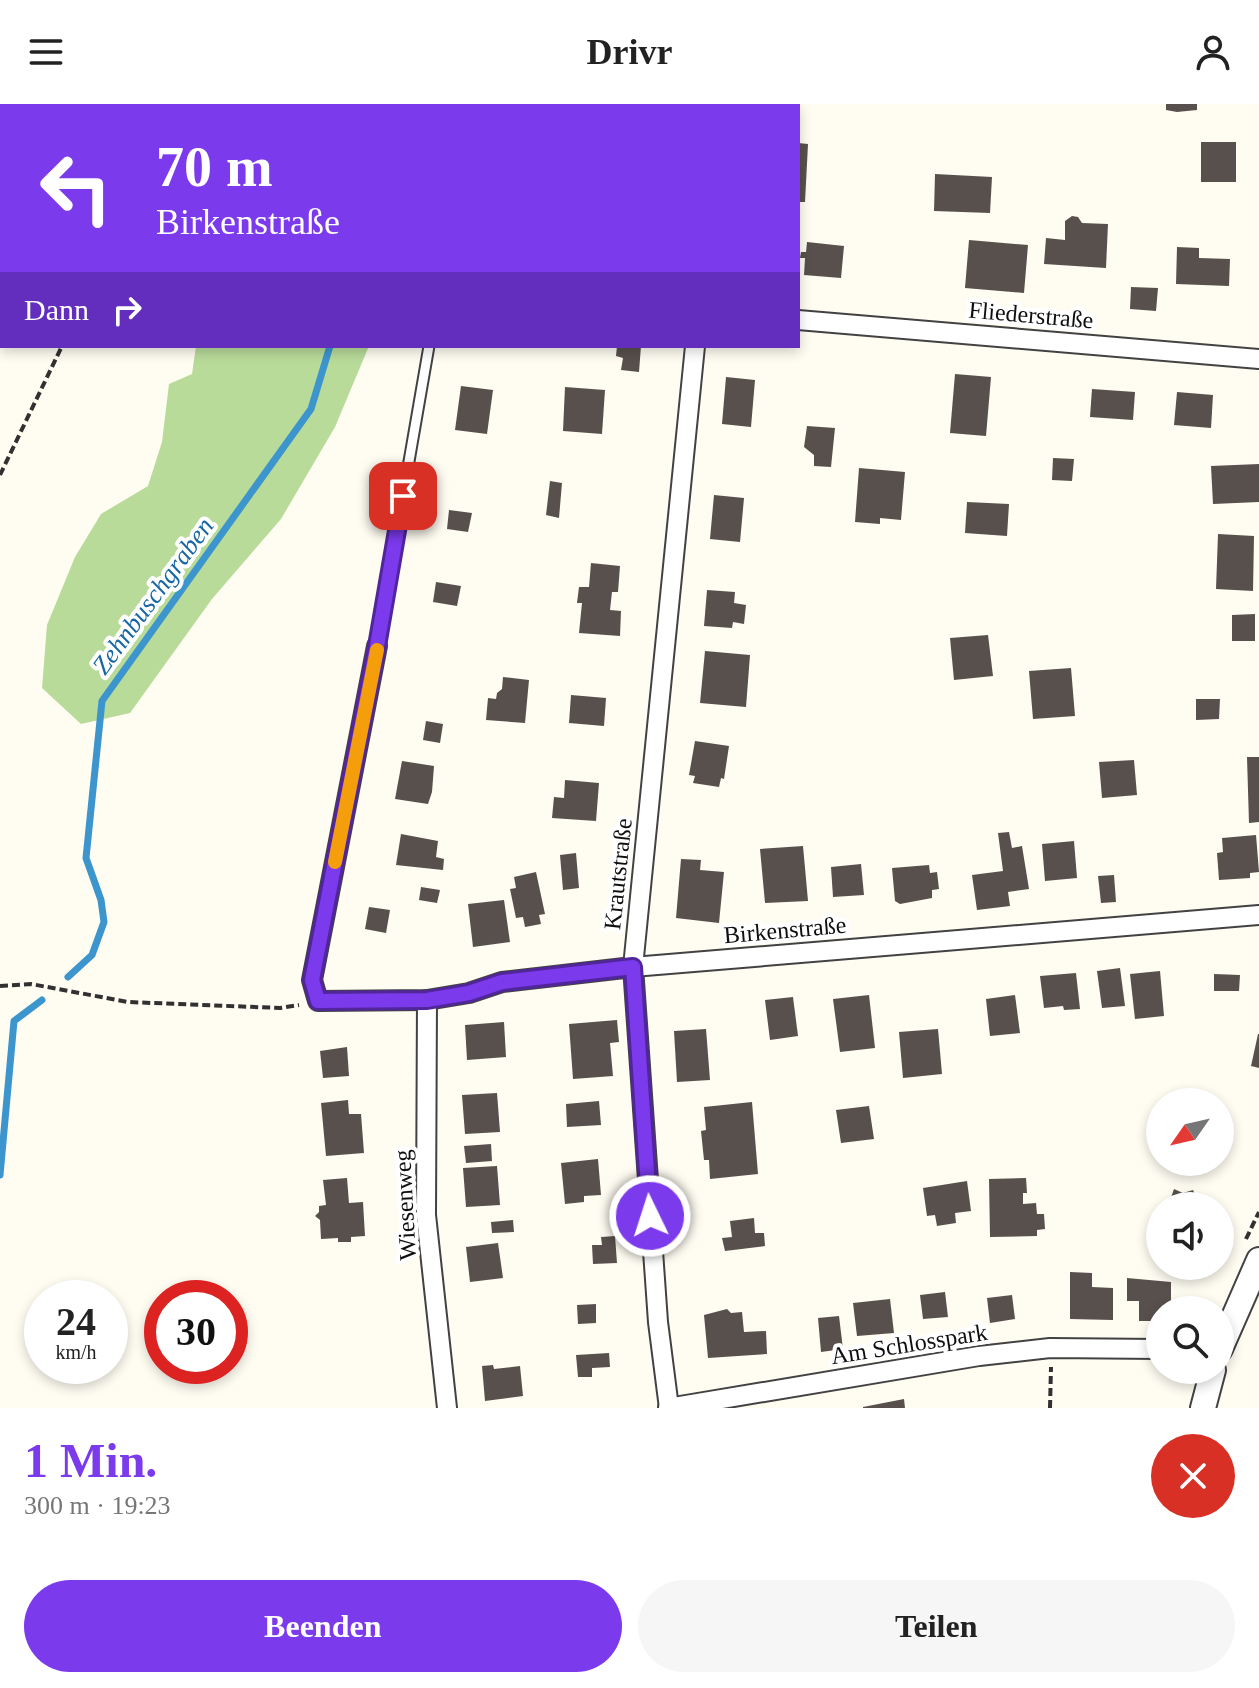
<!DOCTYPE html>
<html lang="de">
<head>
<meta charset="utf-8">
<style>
  :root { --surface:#fff; --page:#f6f6f6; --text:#222; --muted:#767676; --accent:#7c3aed }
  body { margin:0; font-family:"Times New Roman",serif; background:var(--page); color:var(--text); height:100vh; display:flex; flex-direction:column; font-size:30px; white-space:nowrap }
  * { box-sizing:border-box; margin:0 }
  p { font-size:26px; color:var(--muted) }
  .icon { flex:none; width:44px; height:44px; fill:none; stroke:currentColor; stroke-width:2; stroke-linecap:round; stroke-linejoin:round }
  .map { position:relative; height:1304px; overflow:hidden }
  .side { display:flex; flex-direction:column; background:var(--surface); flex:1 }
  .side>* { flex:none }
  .hud { position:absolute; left:0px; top:0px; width:800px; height:244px; box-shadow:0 4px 12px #0003; background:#7c3aed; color:#fff; overflow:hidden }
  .needle { width:52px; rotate:236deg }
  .fabs { position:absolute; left:1146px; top:984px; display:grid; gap:16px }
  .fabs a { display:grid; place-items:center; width:88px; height:88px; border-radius:50%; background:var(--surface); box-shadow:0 4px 12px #0003; font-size:40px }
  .speed { position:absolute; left:24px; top:1176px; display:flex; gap:16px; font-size:40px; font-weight:700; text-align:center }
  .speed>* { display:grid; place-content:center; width:104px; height:104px; border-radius:50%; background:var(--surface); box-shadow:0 4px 12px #0003; line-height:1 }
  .speed small { font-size:20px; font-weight:400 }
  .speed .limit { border:12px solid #d22; background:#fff; color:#111 }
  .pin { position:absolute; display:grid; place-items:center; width:68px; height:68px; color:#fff; margin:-34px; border-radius:16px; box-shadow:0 4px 12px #0006 }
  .me { position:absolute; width:88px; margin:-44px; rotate:356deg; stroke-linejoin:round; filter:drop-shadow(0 0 6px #0008) }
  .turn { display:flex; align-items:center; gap:28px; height:168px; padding:0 24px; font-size:36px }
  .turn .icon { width:104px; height:104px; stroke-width:2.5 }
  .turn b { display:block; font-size:56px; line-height:68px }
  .then { display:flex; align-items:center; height:76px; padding:0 24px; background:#0003; gap:16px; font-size:30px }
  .round { display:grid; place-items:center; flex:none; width:84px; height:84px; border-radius:42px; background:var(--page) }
  .summary { display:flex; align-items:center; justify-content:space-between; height:136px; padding:0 24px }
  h1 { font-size:48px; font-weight:800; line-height:60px; color:var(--accent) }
  .button { display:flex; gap:16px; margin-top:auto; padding:16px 24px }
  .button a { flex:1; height:92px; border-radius:48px; background:var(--accent); color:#fff; font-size:32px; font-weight:800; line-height:92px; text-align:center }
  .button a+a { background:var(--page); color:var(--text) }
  header { display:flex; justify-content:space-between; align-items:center; height:104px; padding:0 24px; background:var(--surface); font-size:36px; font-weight:800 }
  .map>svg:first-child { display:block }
  .forest { fill:#b8db9a }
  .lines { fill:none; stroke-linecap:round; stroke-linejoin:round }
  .stream { stroke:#3d95ce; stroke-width:7 }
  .building { fill:#58504c }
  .service-casing { stroke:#424242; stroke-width:13 }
  .minor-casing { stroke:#424242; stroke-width:22 }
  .tertiary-casing { stroke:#424242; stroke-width:28 }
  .path { stroke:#313131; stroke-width:4; stroke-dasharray:8 4; stroke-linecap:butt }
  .service { stroke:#fff; stroke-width:9 }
  .minor { stroke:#fff; stroke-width:18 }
  .tertiary { stroke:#fff; stroke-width:24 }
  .route-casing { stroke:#51269a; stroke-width:20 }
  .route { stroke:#7c3aed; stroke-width:14 }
  .slow { stroke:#f59e0b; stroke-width:14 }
  .labels { text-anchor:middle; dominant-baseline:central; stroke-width:8; stroke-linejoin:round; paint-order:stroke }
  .street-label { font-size:24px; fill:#0f0f0f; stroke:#fff }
  .water-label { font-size:26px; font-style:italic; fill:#1767a3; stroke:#fff }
</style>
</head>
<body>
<header><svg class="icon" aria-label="menu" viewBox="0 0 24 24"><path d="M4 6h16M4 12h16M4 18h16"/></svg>Drivr<svg class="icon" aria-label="person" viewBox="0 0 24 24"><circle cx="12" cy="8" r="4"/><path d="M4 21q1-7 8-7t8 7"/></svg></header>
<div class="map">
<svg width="1259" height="1304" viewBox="0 0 1259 1304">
  <rect width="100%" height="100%" fill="#fffcf2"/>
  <path class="forest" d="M196 242H369L335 323 281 415 212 495 130 609 81 620 42 584 47 521 75 453 101 410 148 382 162 338 169 280 192 270Z"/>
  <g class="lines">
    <g class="stream">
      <path d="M410 2 411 0"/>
      <path d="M68 873 92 851 104 818 101 796 86 754 102 597 311 305 330 242"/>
      <path d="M0 1071 14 917 42 896"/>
    </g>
  </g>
  <g class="building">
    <path d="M1166 0H1197V6L1177 8 1166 6Z"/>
    <rect x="1201" y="38" width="35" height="40"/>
    <path d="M798 39 808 40 805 98H798Z"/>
    <path d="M935 70 992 73 990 109 934 107Z"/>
    <path d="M1072 112 1078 113 1082 119 1108 120 1106 164 1044 160 1046 134 1065 136V117Z"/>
    <path d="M969 136 1028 141 1024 189 965 184Z"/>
    <path d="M807 138 844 142 841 174 804 171 805 154H800L801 148H806Z"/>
    <path d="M1177 143 1199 144V154L1230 155 1229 182 1176 180Z"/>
    <path d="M1131 183 1158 184 1156 207 1130 205Z"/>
    <path d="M617 242H641L639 268 621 266 623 254 616 252Z"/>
    <path d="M955 270 991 273 986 332 950 329Z"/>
    <path d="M726 273 755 276 751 323 722 320Z"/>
    <path d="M461 282 493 286 487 330 455 326Z"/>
    <path d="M565 283 605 286 602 330 563 327Z"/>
    <path d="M1092 285 1135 288 1133 316 1090 313Z"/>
    <path d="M1177 288 1213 291 1211 324 1174 321Z"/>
    <path d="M807 322 835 324 831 363 814 362V351L804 343Z"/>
    <path d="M1053 354 1074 355 1072 377 1052 376Z"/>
    <path d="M1259 360V398L1213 400 1211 362Z"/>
    <path d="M859 364 905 368 901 416 880 414V420L855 418Z"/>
    <path d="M550 377 562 379 559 414 546 411Z"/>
    <path d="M714 391 744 394 740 438 710 435Z"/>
    <path d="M967 398 1009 400 1007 432 965 429Z"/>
    <path d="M449 406 472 409 468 428 447 425Z"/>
    <path d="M1218 430 1254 432 1253 487 1216 485Z"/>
    <path d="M591 459 620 462 618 488H612L610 506 621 507 620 532 579 529 582 499H577L579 483H589Z"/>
    <path d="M436 478 461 482 457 502 433 498Z"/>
    <path d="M707 486 735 488 734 499 746 501 744 520 733 518 732 524 704 522Z"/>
    <path d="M1255 510V537H1232V511Z"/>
    <path d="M988 531 993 572 954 576 950 534Z"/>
    <path d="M705 547 750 551 746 603 700 599Z"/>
    <path d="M1071 564 1075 612 1033 615 1029 567Z"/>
    <path d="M503 573 529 576 525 619 486 616 488 594 496 595 497 589 502 585Z"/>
    <path d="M571 591 606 594 604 622 569 619Z"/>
    <path d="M1196 595H1220L1219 615 1196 616Z"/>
    <path d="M426 617 443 620 440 639 423 636Z"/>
    <path d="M695 637 729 642 724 675 721 674 719 683 693 679 695 672 689 671Z"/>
    <path d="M1247 653H1259V718L1249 719Z"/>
    <path d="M1134 656 1137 691 1102 694 1099 658Z"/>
    <path d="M402 657 434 662 432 688 428 700 395 695Z"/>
    <path d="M565 676 599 679 596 717 552 714 554 693 564 694Z"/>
    <path d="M1009 728 1012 744 1022 742 1029 785 1008 788 1010 802 977 806 972 771 1003 767 998 729Z"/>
    <path d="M401 730 438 737 436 753 444 755 443 766 396 761Z"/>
    <path d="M1256 731 1259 768 1250 769V774L1219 776 1217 749 1223 748 1222 734Z"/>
    <path d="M1074 737 1077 774 1045 777 1042 740Z"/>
    <path d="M803 742 808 797 765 799 760 745Z"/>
    <path d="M576 749 579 784 563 786 560 751Z"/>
    <path d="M681 755 701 756 700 766 724 768 719 819 676 814Z"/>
    <path d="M861 760 864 791 833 793 831 763Z"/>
    <path d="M929 761 930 769 937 768 939 785 932 786V794L900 800 895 797 892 764Z"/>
    <path d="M536 768 545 810 539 811 541 820 525 823 523 813 516 814 510 785 516 784 514 773Z"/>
    <path d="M1114 771 1116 798 1101 799 1098 772Z"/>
    <path d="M421 783 440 786 437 799 419 796Z"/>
    <path d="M504 796 510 838 473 843 468 800Z"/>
    <path d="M369 803 390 806 386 829 365 825Z"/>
    <path d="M1120 864 1125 902 1102 904 1097 867Z"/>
    <path d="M1160 867 1164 912 1135 915 1130 870Z"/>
    <path d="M1076 869 1080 905 1064 906 1063 902 1044 904 1040 872Z"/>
    <path d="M1214 870 1240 871 1239 887H1214Z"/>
    <path d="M869 891 875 944 840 948 833 895Z"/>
    <path d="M1015 891 1020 929 990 932 986 895Z"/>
    <path d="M793 893 798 932 770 936 765 896Z"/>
    <path d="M617 916 619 938 610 939 613 972 573 975 569 920Z"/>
    <path d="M504 918 506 953 467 956 465 921Z"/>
    <path d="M706 925 710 976 677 978 674 927Z"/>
    <path d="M938 925 942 970 903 974 899 928Z"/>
    <path d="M1258 930H1259V964L1251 962Z"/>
    <path d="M347 943 349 972 323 974 320 947Z"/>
    <path d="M497 989 500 1028 465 1030 462 991Z"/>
    <path d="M1178 990 1199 998H1174Z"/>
    <path d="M348 996 349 1010H361L364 1049 326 1052 321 999Z"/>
    <path d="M599 997 601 1021 567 1023 566 1000Z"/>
    <path d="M752 998 758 1070 710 1075 709 1056H704L701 1027 706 1026 704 1003Z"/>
    <path d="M869 1002 874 1035 841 1039 836 1006Z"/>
    <path d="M491 1040 492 1057 466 1059 464 1042Z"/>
    <path d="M598 1055 601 1091 584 1092V1098L565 1100 561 1059Z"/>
    <path d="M497 1062 500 1101 466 1103 463 1064Z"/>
    <path d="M347 1074 349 1099 363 1098 365 1132 351 1133V1138H338V1134L321 1135 320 1116 315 1112 319 1108V1102L326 1101 323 1076Z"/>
    <path d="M1026 1074 1027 1089H1023V1100L1036 1099 1037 1110H1044L1045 1125 1037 1126V1132L990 1133 989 1075Z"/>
    <path d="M967 1077 971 1107 955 1109 956 1119 937 1122 935 1111 927 1112 923 1084Z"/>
    <path d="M1174 1085 1183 1089 1193 1086 1200 1102H1168Z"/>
    <path d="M754 1114 755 1129H764L765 1142 725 1147 722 1134 732 1133 730 1117Z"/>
    <path d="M513 1116 514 1128 492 1129 491 1118Z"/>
    <path d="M615 1132 617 1159 593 1160 592 1141H602L601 1133Z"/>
    <path d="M498 1139 503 1174 470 1178 466 1143Z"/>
    <path d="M1070 1168 1092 1169V1183L1113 1184V1216L1070 1215Z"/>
    <path d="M1127 1174 1171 1178V1206H1160V1217H1139V1197H1127Z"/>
    <path d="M945 1188 948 1213 923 1215 920 1191Z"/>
    <path d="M1012 1191 1015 1215 990 1219 987 1194Z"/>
    <path d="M890 1195 894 1229 857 1232 853 1199Z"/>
    <path d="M596 1200V1219L578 1220 577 1201Z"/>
    <path d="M727 1205 731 1209 742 1208 744 1228 766 1227 767 1250 708 1254 704 1211Z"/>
    <path d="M839 1212 843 1245 821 1248 818 1214Z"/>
    <path d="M609 1249 610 1263 592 1264V1273H578L576 1251Z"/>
    <path d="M493 1261 494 1265 520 1262 523 1292 485 1297 482 1262Z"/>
    <path d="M904 1295 905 1304H863V1303Z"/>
  </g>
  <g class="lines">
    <defs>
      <path id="service" d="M377 542 429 242"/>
      <g id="minor">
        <path d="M798 216 1259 255"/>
        <path d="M377 542 312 876 318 897 427 896 469 889 502 878 633 863 1259 811"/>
        <path d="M427 896 426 1111 447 1304"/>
        <path d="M668 1304 979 1252 1050 1244 1160 1245"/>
        <path d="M669 1304 658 1218 633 863 695 242"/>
      </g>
      <g id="tertiary">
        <path d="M1220 1245 1259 1156"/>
        <path d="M1203 1304 1213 1266"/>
      </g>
    </defs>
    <use href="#service" class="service-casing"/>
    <use href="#minor" class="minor-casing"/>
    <use href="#tertiary" class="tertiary-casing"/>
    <g class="path">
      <path d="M0 371 62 242"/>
      <path d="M0 882 31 880 128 898 280 904 299 901"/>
      <path d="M1246 1135 1259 1108"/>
      <path d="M1050 1304 1051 1263"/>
    </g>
    <use href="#service" class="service"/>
    <use href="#minor" class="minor"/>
    <use href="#tertiary" class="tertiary"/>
  </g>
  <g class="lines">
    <defs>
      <path id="route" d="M403 392 377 542 312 876 318 897 427 896 469 889 502 878 633 863 650 1112"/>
    </defs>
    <use href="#route" class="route-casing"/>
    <use href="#route" class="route"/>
    <path class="slow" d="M335 758 377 546"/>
  </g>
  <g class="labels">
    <g class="street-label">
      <text transform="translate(1031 211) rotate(5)">Fliederstraße</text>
      <text transform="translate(618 770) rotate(-84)">Krautstraße</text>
      <text transform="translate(785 826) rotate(-5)">Birkenstraße</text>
      <text transform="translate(405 1101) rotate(-93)">Wiesenweg</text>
      <text transform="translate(909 1240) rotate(-9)">Am Schlosspark</text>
    </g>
    <g class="water-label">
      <text transform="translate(153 492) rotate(-54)">Zehnbuschgraben</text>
    </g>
  </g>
</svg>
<div class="fabs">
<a><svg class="needle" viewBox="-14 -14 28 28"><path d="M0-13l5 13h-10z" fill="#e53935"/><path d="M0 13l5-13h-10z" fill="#767676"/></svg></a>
<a><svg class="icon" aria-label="sound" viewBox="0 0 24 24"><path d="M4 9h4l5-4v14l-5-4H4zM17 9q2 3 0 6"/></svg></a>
<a><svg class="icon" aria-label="search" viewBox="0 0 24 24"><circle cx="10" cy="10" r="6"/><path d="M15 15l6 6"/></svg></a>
</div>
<div class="speed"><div>24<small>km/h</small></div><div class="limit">30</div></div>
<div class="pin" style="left:403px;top:392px;background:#d93025"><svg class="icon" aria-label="arrive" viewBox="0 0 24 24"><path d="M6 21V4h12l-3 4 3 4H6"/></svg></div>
<svg class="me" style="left:650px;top:1112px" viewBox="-20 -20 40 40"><circle r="17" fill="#7c3aed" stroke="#fff" stroke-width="3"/><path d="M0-11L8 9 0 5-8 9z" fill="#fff"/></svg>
<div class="hud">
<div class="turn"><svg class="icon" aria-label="left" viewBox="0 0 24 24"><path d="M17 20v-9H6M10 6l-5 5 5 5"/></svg><div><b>70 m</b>Birkenstraße</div></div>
<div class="then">Dann<svg class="icon" aria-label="right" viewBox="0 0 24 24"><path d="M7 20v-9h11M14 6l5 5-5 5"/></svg></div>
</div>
</div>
<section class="side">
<div class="summary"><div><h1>1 Min.</h1><p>300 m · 19:23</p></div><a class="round" style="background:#d93025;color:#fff"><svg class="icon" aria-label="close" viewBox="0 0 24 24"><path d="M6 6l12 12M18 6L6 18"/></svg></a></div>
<div class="button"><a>Beenden</a><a>Teilen</a></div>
</section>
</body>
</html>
